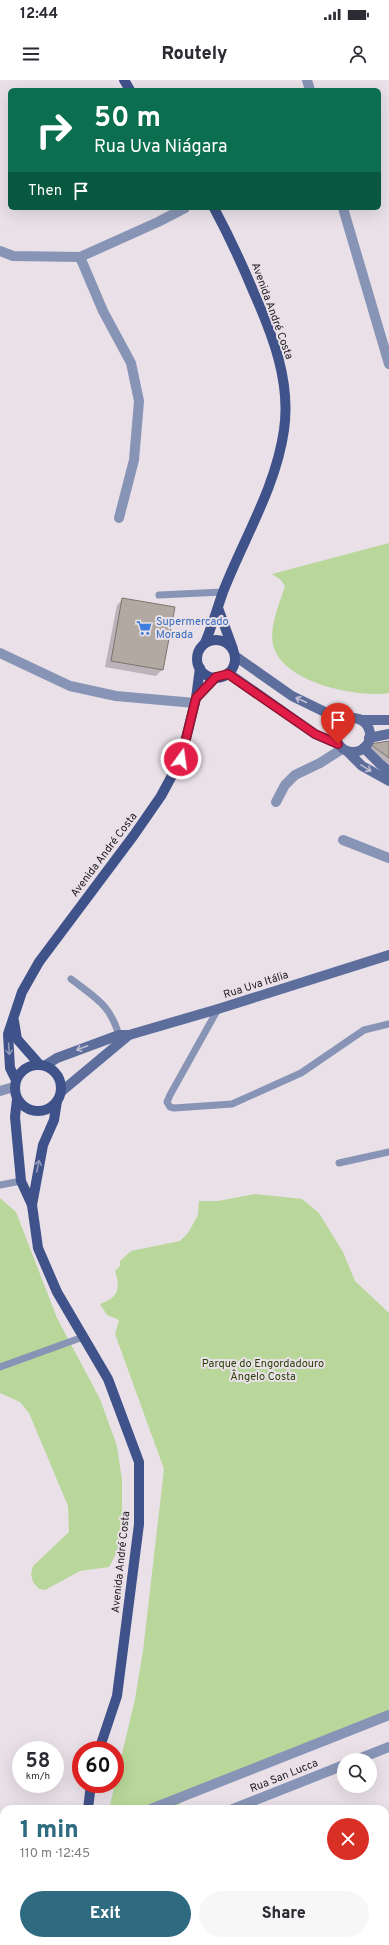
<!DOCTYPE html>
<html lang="en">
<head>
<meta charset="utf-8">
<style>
  :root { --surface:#fff; --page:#f7f7f7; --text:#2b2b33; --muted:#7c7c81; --accent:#2e6b81 }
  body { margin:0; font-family:Overpass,sans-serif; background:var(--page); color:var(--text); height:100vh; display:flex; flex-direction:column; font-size:15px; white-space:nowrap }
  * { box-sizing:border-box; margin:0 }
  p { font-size:13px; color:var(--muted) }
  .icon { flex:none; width:22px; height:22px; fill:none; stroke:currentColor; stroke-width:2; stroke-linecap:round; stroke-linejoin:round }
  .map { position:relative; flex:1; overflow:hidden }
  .side { position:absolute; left:0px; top:1725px; width:389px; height:140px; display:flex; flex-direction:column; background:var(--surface); border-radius:12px 12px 0 0; box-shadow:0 4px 16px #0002 }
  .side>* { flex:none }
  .top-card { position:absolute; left:8px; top:8px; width:373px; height:122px; border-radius:6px; box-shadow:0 4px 16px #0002; background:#0b6e4f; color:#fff; overflow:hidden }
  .buttons { position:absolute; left:337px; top:1673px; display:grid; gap:8px }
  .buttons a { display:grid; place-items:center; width:40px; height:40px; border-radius:50%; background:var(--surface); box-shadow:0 4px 16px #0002; font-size:20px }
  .speed { position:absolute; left:12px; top:1661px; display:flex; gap:8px; font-size:20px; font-weight:700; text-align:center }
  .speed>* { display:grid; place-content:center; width:52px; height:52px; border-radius:50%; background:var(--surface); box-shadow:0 4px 16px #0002; line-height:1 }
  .speed small { font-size:10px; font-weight:400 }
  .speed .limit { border:6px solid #d22; background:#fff; color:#111 }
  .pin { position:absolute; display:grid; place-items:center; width:34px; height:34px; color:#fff; margin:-41px -17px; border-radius:50% 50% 50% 0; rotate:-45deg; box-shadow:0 0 4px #0007 }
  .pin .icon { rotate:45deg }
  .me { position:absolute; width:44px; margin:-22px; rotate:14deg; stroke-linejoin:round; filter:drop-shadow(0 0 3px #0008) }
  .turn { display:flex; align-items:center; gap:14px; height:84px; padding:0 20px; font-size:18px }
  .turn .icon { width:52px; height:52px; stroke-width:2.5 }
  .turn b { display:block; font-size:28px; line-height:34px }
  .then { display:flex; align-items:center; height:38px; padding:0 20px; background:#0003; gap:8px; font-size:15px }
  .round { display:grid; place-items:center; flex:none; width:42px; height:42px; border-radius:21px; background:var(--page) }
  .headline { display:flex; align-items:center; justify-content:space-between; height:68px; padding:0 20px }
  h1 { font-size:24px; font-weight:800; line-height:30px; color:var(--accent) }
  .primary-button { display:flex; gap:8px; margin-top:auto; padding:8px 20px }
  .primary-button a { flex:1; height:46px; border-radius:24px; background:var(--accent); color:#fff; font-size:16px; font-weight:800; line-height:46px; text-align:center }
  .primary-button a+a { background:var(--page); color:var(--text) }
  .status { display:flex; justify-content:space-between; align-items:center; height:28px; padding:0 20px; background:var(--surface); direction:ltr }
  .status svg { height:11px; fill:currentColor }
  header { display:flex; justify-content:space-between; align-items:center; height:52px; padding:0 20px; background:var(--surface); font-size:18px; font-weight:800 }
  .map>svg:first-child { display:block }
  .green { fill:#b9d79a }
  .shadow { fill:#0003 }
  .building { fill:#b2a9a2; stroke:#7d746e }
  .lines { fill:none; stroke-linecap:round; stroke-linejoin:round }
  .lane { stroke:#8894b5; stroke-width:7 }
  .street { stroke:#8894b5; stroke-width:10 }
  .secondary { stroke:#5d6e9d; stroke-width:10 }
  .primary { stroke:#40528a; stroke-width:10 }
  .oneway { stroke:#bfbed2 }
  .oneway2 { stroke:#9499b9 }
  .route-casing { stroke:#92132f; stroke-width:10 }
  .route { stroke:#e11d48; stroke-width:7 }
  .labels { text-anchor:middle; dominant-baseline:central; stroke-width:4; stroke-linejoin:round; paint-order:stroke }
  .street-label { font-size:11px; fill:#252225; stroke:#e9e0e8 }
  .shop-label { font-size:11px; fill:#366cbe; stroke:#e9e0e8; text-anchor:start }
  .park-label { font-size:11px; fill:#2b4107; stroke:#e9e0e8 }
</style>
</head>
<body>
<div class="status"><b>12:44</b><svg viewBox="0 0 49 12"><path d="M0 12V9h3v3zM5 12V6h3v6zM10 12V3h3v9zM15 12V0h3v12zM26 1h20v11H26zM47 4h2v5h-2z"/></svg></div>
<header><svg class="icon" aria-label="menu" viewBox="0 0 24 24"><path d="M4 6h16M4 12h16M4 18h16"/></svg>Routely<svg class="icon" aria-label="person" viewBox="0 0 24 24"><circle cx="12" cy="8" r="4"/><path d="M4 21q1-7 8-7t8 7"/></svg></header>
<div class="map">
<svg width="389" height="1865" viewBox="0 0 389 1865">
  <rect width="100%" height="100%" fill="#e9e0e8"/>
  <g class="green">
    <path d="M389 463V613C358 618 285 603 274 568 268 549 279 525 285 506L281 500 272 494Z"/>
    <path d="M255 1114 302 1119 319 1133 343 1172 355 1201 389 1233V1638L192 1715 173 1729H109L135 1619 143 1571 164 1389 115 1254 119 1240 107 1235 100 1224C118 1218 121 1209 115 1191L120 1186V1181L131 1171 180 1161 188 1153 198 1135 199 1121H218Z"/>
    <path d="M0 1118 16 1132 57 1238 100 1319 117 1366 122 1400V1441L118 1470 109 1487 80 1491 45 1510 39 1509 33 1502 31 1494 33 1486 69 1452 68 1426 29 1333 20 1322 0 1313Z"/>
  </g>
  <g class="shadow">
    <path d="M123 519 162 590 156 596 105 587 117 525Z"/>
    <path d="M389 662V684L366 669 370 665Z"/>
  </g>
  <g class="building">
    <path d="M122 518 175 527 163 590 111 581Z"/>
    <path d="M389 661V678L370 664Z"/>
  </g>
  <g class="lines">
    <g class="lane">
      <path d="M159 515 223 512"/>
      <path d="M71 899C97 919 111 925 120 959"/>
      <path d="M218 929 170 1015 167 1022 170 1027 174 1028 232 1024 301 993 364 950 389 944"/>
      <path d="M339 1083 389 1072"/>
      <path d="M0 1105 21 1101"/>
      <path d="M0 1287 83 1257"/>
    </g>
    <g class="street">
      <path d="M307 0 310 10"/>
      <path d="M343 128 389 284"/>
      <path d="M0 171 13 176 80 177 158 142 185 128"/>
      <path d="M80 177 103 231 131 283 139 321 134 380 119 438"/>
      <path d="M0 573 70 606 116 616 195 623"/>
      <path d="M276 722 285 705 295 695 320 683 342 669"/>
      <path d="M343 760 389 778"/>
      <path d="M0 1011 14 1007"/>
      <path d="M356 1680 389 1667"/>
      <path d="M151 1729 389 1635"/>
      <path d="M233 1729 344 1685"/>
      <path d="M385 1814 389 1812"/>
      <path d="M200 1861V1865"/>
      <path d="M322 1861V1865"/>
      <path d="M256 1865 266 1861"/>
    </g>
    <g class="secondary">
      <path d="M235 576 292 616 327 633 351 638"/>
      <path d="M228 593 315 654 338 664"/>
      <circle cx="353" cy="655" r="17"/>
      <path d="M361 640H389"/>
      <path d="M369 658 389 654"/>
      <path d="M364 668 380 684 389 691"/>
      <path d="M347 671 362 686 389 701"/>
      <path d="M46 985 57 978 119 955H129L218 929 389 875"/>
      <path d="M62 1011 129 955"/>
    </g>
    <g class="primary">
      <path d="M124 0 130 10"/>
      <path d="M218 528 233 569"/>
      <circle cx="216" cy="579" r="19"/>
      <path d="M205 563C212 546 217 529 223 512 244 458 276 407 284 350 291 302 273 256 254 213 242 184 229 156 214 128"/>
      <path d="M196 618 216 597"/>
      <path d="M14 941 17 959 39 984"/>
      <circle cx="38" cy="1008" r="23"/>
      <path d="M16 1000 10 988 8 954 22 912 39 882 134 755 161 716 181 679 196 618 200 588"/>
      <path d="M17 1019 15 1037 21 1101 32 1125 38 1168 57 1212 108 1299 139 1382V1444L117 1616 99 1670"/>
      <path d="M32 1125 43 1065 54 1040 57 1021"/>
      <path d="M88 1729 91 1704"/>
      <path d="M114 1861 115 1865"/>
    </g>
  </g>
  <defs><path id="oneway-shaft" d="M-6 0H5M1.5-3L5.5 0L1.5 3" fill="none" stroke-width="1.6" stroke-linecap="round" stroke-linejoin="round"/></defs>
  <g class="oneway">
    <use href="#oneway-shaft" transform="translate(301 620) rotate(-155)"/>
    <use href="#oneway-shaft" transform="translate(366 688) rotate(32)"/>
    <use href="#oneway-shaft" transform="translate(82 968) rotate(159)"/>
  </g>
  <g class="oneway2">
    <use href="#oneway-shaft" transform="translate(9 969) rotate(86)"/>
    <use href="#oneway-shaft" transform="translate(38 1086) rotate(-78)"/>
  </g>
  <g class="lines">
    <defs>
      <path id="route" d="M181 679 196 618 216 597 228 594 315 654 338 664"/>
    </defs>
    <use href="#route" class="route-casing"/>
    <use href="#route" class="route"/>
  </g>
  <defs>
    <symbol id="supermarket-bare" viewBox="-9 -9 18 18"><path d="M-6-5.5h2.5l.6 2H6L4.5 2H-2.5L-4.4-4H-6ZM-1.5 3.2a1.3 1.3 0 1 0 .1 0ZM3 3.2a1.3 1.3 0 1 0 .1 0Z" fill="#3f7fe0" stroke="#e9e0e8" stroke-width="2.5" paint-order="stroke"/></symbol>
  </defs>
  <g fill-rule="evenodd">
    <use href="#supermarket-bare" x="133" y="537" width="22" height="22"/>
  </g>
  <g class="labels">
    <g class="street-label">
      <text transform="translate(272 231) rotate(70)">Avenida André Costa</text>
      <text transform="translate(104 775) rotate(-53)">Avenida André Costa</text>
      <text transform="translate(256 905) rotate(-18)">Rua Uva Itália</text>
      <text transform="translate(121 1482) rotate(-84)">Avenida André Costa</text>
      <text transform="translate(284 1696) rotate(-22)">Rua San Lucca</text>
    </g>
    <g class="shop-label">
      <text x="156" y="542">Supermercado<tspan x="156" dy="13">Morada</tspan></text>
    </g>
    <g class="park-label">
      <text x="263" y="1284">Parque do Engordadouro<tspan x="263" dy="13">Ângelo Costa</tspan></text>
    </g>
  </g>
</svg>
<div class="buttons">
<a><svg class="icon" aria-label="search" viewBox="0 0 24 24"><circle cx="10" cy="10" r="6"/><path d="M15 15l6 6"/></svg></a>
</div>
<div class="speed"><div>58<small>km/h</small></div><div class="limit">60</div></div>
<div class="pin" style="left:338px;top:664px;background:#d93025"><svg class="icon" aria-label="arrive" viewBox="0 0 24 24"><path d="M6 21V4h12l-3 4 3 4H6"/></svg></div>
<svg class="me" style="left:181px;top:679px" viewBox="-20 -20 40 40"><circle r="17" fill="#e11d48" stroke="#fff" stroke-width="3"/><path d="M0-11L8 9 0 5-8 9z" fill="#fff"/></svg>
<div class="top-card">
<div class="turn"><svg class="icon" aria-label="right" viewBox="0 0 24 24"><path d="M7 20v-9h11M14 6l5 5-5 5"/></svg><div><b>50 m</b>Rua Uva Niágara</div></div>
<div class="then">Then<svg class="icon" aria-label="arrive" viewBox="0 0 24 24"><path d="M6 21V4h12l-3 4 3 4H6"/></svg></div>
</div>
<section class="side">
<div class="headline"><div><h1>1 min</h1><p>110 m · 12:45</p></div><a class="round" style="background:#d93025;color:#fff"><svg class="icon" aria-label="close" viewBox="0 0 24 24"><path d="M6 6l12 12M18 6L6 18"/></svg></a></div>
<div class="primary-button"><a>Exit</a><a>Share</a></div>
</section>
</div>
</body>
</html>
